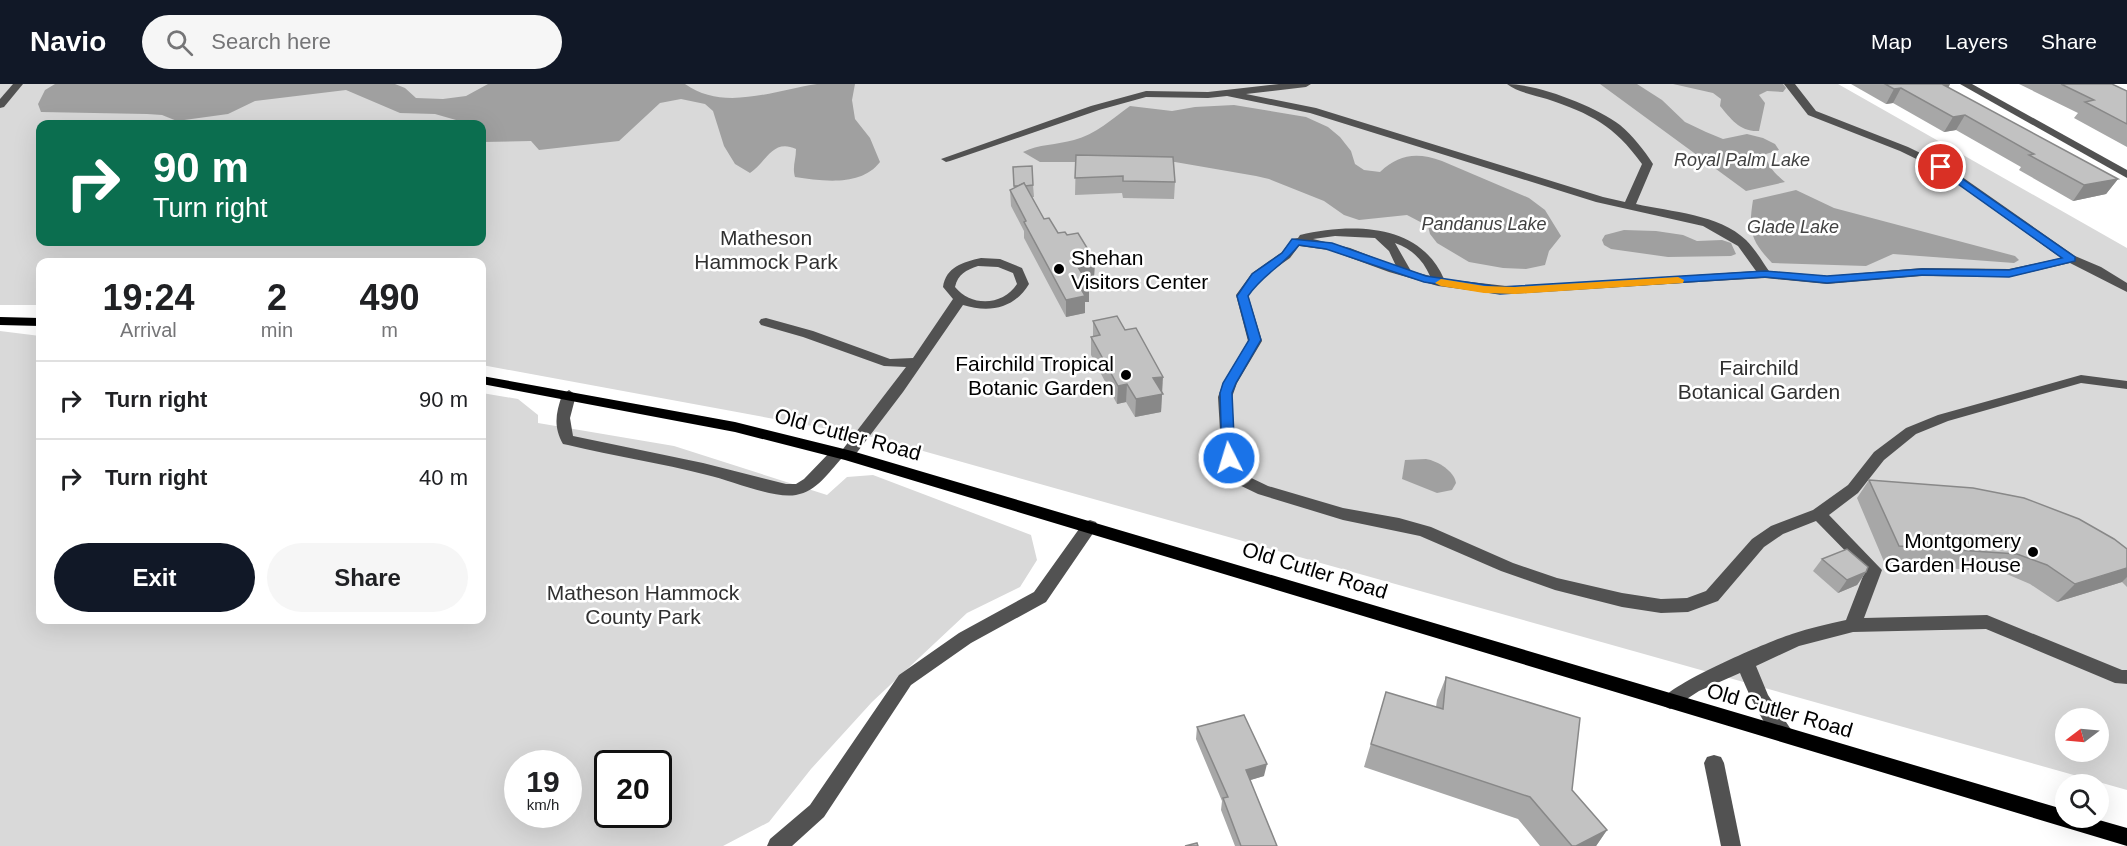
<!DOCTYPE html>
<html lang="en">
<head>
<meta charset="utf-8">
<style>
  :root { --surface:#fff; --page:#f6f6f6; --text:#202124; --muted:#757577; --line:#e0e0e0; --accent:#111827 }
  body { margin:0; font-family:Helvetica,sans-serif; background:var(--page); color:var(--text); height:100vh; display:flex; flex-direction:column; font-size:22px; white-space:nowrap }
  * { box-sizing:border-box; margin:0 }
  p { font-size:20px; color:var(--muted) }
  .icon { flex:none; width:33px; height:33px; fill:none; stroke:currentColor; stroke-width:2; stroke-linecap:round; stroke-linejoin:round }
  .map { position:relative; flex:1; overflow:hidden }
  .side { position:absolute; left:36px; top:174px; width:450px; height:366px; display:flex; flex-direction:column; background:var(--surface); border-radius:12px; box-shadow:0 6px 24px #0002 }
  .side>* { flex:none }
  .banner { position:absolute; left:36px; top:36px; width:450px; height:126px; border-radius:12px; box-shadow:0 6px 24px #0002; background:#0b6e4f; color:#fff; overflow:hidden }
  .needle { width:39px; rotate:254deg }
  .tools { position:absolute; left:2055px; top:624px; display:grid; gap:12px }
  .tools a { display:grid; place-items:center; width:54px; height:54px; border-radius:50%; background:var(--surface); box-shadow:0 6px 24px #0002; font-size:30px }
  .speed { position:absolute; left:504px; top:666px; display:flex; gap:12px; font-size:30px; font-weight:700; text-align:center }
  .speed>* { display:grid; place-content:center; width:78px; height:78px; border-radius:50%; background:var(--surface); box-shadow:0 6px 24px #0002; line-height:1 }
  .speed small { font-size:15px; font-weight:400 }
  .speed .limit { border:3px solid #111; border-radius:9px; background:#fff; color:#111 }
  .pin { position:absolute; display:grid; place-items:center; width:51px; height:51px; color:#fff; margin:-26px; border:3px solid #fff; border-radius:50%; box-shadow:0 2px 6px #0007 }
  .me { position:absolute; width:66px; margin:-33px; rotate:355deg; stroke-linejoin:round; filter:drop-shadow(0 0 4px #0008) }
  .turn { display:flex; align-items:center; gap:21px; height:126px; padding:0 18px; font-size:27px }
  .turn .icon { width:78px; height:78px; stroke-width:2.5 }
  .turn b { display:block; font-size:42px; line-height:51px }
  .eta { display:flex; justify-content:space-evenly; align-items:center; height:102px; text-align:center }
  .eta b { font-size:36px; font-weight:600; line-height:42px }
  .cta { display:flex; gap:12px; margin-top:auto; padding:12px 18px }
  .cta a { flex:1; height:69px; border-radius:36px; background:var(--accent); color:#fff; font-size:24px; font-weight:600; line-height:69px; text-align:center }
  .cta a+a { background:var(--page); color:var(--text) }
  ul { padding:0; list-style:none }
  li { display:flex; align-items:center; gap:18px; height:78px; padding:0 18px; border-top:2px solid var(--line) }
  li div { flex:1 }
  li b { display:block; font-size:22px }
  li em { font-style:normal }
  header { display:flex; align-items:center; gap:36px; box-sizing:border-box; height:84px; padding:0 30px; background:var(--accent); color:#fff }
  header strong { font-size:28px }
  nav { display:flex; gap:33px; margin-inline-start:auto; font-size:21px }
  .search { width:420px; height:54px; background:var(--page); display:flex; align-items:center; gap:15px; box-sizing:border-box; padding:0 21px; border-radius:33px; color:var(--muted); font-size:22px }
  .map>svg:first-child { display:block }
  .green { fill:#d9d9d9; fill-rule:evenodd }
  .water { fill:#a0a0a0 }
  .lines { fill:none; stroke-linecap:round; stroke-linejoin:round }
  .minor { fill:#525252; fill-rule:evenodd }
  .major { fill:#000; fill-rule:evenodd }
  .wall { fill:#a7a7a7 }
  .shaded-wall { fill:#888 }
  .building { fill:#c2c2c2; stroke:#888; stroke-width:1.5 }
  .route { fill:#1a73e8; stroke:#114b97; stroke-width:1.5 }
  .slow { fill:#f59e0b }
  .poi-dot { fill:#000; stroke:#fff; stroke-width:2 }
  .labels { text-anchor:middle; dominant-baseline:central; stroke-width:5; stroke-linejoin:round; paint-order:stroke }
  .far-water-label { font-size:18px; font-style:italic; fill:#414141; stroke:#fff }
  .park-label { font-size:21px; fill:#303030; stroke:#fff }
  .poi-label { font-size:21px; fill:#000; stroke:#fff; text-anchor:end }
  .street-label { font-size:21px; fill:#000; stroke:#fff }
</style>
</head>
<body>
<header>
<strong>Navio</strong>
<div class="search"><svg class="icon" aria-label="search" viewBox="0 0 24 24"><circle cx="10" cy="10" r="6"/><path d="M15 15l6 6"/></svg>Search here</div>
<nav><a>Map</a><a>Layers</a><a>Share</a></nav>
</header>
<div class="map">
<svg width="2127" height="762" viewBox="0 0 2127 762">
  <rect width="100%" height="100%" fill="#fff"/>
  <g class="green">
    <path d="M0 0H1838L2127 164V706L877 354 482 281V178H40V221H0ZM40 40H482V158H40ZM2066 634H2098V668H2066Z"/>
    <path d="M0 247 40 252V536H482V309L518 315 538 331V339L674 362 827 411 847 393 873 391 1031 451 1037 476 1020 503 967 529 872 618 811 685 769 738 723 762H0ZM518 680H568V730H518ZM608 680H658V730H608Z"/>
  </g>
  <g class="water">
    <path d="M55 0H395L405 4 416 14 443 15 466 12 488 0H685C724 28 775 6 817 0 829 0 843 0 855 0L852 16 855 35 870 54 880 78C861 103 822 97 795 93 792 83 796 76 796 65 772 54 766 79 750 89L735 80 724 62 713 27 705 20 681 15 660 19 619 57 539 66 531 57 482 58V40H449L456 36 435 30 400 29 346 6 255 17 228 30 177 37 162 31 147 30 41 28 38 20 45 6Z"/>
    <path d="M1600 0H1637L1662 16 1685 38 1706 48 1723 55 1747 50 1763 54 1775 60 1779 66 1766 70C1767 83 1776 90 1785 98L1746 107Z"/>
    <path d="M1673 0H1783L1786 4 1783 8 1767 7 1759 11 1765 19 1759 47C1740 48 1731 35 1720 22L1721 15 1713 9Z"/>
    <path d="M1234 21 1306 33 1328 43 1340 53 1351 67 1355 80 1364 86 1380 88C1399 70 1417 68 1442 77L1529 114 1545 126 1561 152 1549 167 1545 181 1526 185 1503 184 1469 178 1437 159 1430 150 1428 142 1407 131 1359 136 1344 131 1324 117 1269 95 1256 92 1175 78H1040L1023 68C1038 60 1057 61 1074 56 1095 51 1113 34 1130 22L1172 27 1195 23Z"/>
    <path d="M1796 106 1834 124 2015 172 2019 176 2014 179 1893 170 1866 182 1772 179C1751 157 1748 147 1753 116Z"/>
    <path d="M1624 146 1656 147 1683 151 1697 157 1722 156 1731 159 1736 170 1731 172 1668 173 1611 165 1604 161 1602 156 1605 151Z"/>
    <path d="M1426 375C1438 377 1454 387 1456 399L1452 406 1437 409 1402 395 1405 376Z"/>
  </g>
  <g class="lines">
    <g class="minor">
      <path d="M13 0H23L4 23 0 24V15Z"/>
      <path d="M1279 0H1311L1306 3 1246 10 1316 24 1603 113 1625 118 1642 80C1614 41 1591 30 1547 15 1534 11 1517 8 1507 0 1538 0 1595 22 1620 41 1633 52 1644 66 1653 80L1636 120C1671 128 1719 130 1746 156 1755 165 1762 177 1769 187L1827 192 1922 184 2009 185 2061 174 1937 85 1900 67 1808 31 1784 0H1795L1816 27 1908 63 1945 81 2075 172 2101 183 2127 199V208L2070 179 2009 193 1922 192 1827 200 1765 194 1499 210 1438 202 1389 188 1329 166 1299 162 1290 174 1260 195 1248 211 1262 257 1237 299 1232 313 1236 380 1243 390 1268 402 1343 424 1399 434 1431 443 1513 479 1557 494 1622 509 1661 515 1687 514 1706 507 1752 455 1771 442 1813 426 1848 401 1874 368 1906 344 1938 331 2081 291 2127 297V305L2081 299 1948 337 1916 350 1884 376 1858 409 1829 431 1882 486 1864 534 1987 531 2122 586H2127V600L2115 599 1986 545 1853 548 1799 562 1756 582 1768 611 1794 650 1792 656C1787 657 1782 659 1778 655 1764 644 1747 606 1740 589L1699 607 1676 622 1670 625 1664 622 1661 617C1669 600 1770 557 1792 550 1810 544 1828 540 1846 536L1865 487 1816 437 1783 450 1764 463 1718 517 1688 528 1661 529 1622 523 1555 506 1501 487 1420 452 1343 436 1258 410 1233 398 1227 393 1222 380 1218 313 1223 299 1248 257 1236 211 1252 189 1282 168 1292 155 1298 154 1300 151C1352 139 1420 139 1444 195L1515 203 1756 187 1738 162 1703 142 1596 118 1310 29 1227 12 1208 14 1146 13 1099 26 950 77 946 78 941 75 1091 22 1146 7 1208 8ZM1335 152 1375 154 1389 167 1396 182 1350 164 1313 155ZM1395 159C1412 165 1423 176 1430 192L1411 187Z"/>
      <path d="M1960 0H1972L2127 86V94Z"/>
      <path d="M981 174 1000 175 1022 184 1029 200C1014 225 989 229 963 221L903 308 852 375 842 374C828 389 817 407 796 411 772 415 731 396 707 391 661 379 614 372 568 361L563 360C553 342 556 329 562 311L569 306 576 311 570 334 573 352 703 379 786 400H796L804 395 833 365H843L906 283 884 282 803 253 761 241 759 238 761 235 766 234 813 247 890 275 913 274 953 215 943 203C946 183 963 178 981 174ZM978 182 998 183 1013 189 1017 200C1003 222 971 223 955 203 958 190 966 186 978 182Z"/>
      <path d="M1090 436 1096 438 1098 442 1046 518 971 559 911 601 824 733 792 762H767L770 755 810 721 899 591 959 549 1034 508 1084 438Z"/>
      <path d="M1714 671 1721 673 1724 679 1741 762H1721L1704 679 1707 673Z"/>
    </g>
    <g class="major">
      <path d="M0 233 40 234V242L0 241Z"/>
      <path d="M482 292 735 338 852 367 2066 726V734H2092L2127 744V762L845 376 735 348 482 300Z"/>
    </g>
  </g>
  <g class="wall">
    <path d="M1851 0H1950L1948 4 2118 95 2106 110 2073 117 2019 86 2021 83 1956 46 1944 48 1893 19 1886 20Z"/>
    <path d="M2019 0H2112L2127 7V63L2074 34 2078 29Z"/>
    <path d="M1076 71 1175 98 1174 115 1123 114 1122 109 1075 111Z"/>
    <path d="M1013 83 1033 101 1034 113H1032L1044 135 1058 149 1067 151 1095 177 1094 193 1085 195 1089 201V218H1085V229L1066 233 1024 154V147L1011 122 1010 106 1014 104Z"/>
    <path d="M1093 237 1162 309 1161 328 1135 333 1126 318 1117 320 1091 271V253L1093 252Z"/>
    <path d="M1869 396 2127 465V503L2122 498 2057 518 2030 500 2002 488 1885 480 1857 414Z"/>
    <path d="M1822 475 1866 488 1857 501 1838 509 1813 487Z"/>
    <path d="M1446 593 1572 706 1607 746 1596 762H1540L1518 735 1364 683 1386 608 1436 623 1437 616Z"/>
    <path d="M1197 643 1264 692 1250 696 1277 762H1235L1221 726 1222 717 1196 655Z"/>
  </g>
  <g class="shaded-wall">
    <path d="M1941 0H1950L1943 13Z"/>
    <path d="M1901 4 1893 19 1886 20 1894 5Z"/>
    <path d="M1965 31 1956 46 1944 48 1953 33Z"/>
    <path d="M2118 95 2106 110 2073 117 2084 101Z"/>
    <path d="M1095 177 1094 193 1085 195 1078 183 1084 179Z"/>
    <path d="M1089 201V218H1085V229L1066 233V216L1080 203Z"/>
    <path d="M1163 293 1161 328 1135 333 1136 315 1153 294Z"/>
    <path d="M1127 300 1126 318 1117 320 1118 302Z"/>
    <path d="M2127 484V493L2122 498 2057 518 2075 500Z"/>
    <path d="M1866 488 1857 501 1838 509 1847 496Z"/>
    <path d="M1267 680 1264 692 1244 698 1246 686Z"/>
    <path d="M1607 746 1596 762H1576Z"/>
  </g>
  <g class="building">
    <path d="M1885 0H1942L2118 95 2084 101 2029 71 2034 70 1965 31 1953 33 1901 4 1894 5Z"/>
    <path d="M2061 0H2112L2127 7V40L2085 18 2094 16Z"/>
    <path d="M1076 71 1173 73 1175 98 1123 97V92L1075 94Z"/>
    <path d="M1032 82 1033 101 1025 102 1024 99 1018 102H1014L1013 83Z"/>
    <path d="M1024 99 1044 135 1049 134 1058 149 1065 148 1067 151 1078 149 1095 177 1084 179 1085 182 1078 183 1089 201 1080 203 1085 212 1066 216 1024 138 1026 137 1010 106Z"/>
    <path d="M1117 232 1125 246 1136 244 1163 293 1153 294 1163 310 1136 315 1127 300 1118 302 1091 253 1100 251 1093 237Z"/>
    <path d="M1869 396 1973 404 2024 414 2079 435 2114 455 2127 465V484L2075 500 2047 481 2017 470 1899 462Z"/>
    <path d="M1847 465 1868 483 1866 488 1847 496 1822 475Z"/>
    <path d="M1446 593 1580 634 1572 706 1607 746 1576 762H1572L1530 713 1371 660 1386 608 1443 625Z"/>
    <path d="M1244 631 1267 680 1246 686 1277 762H1241L1223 714 1228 713 1197 643Z"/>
    <path d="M1197 759 1198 762H1185Z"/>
  </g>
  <path class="route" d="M1941 80 2075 173V177L2009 193 1922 191 1827 199 1765 193 1500 210 1424 198 1326 165 1299 161C1283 182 1264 189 1248 212L1261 256 1236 299 1232 309 1235 374 1229 379 1222 374 1220 309 1223 299 1249 256 1237 212 1252 190 1282 169 1292 155 1332 159 1426 192 1500 203 1765 187 1827 192 1922 185 2009 186 2062 174 1937 85V81Z"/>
  <path class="slow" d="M1678 193 1684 196 1683 199 1515 210 1484 209 1441 202 1435 199 1441 195 1484 202 1515 203Z"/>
  <g class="poi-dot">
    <circle cx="1059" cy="185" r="6"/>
    <circle cx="1126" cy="291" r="6"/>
    <circle cx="2033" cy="468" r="6"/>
  </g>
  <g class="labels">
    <g class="far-water-label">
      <text x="1742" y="76">Royal Palm Lake</text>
      <text x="1484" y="140">Pandanus Lake</text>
      <text x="1793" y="143">Glade Lake</text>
    </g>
    <g class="park-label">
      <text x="766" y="153">Matheson<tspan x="766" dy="24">Hammock Park</tspan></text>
      <text x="1759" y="283">Fairchild<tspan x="1759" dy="24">Botanical Garden</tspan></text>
      <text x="643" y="508">Matheson Hammock<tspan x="643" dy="24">County Park</tspan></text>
    </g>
    <g class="poi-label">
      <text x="1071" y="173" text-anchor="start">Shehan<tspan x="1071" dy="24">Visitors Center</tspan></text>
      <text x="1114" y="279">Fairchild Tropical<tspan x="1114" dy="24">Botanic Garden</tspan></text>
      <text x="2021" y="456">Montgomery<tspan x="2021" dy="24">Garden House</tspan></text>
    </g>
    <g class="street-label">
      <text transform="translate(848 350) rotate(15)">Old Cutler Road</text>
      <text transform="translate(1315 486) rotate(17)">Old Cutler Road</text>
      <text transform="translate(1780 626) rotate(16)">Old Cutler Road</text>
    </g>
  </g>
</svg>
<div class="tools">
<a><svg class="needle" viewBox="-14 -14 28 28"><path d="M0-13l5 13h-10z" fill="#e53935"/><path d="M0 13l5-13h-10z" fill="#757577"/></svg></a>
<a><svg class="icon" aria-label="search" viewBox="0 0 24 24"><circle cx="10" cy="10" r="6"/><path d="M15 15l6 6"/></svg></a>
</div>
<div class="speed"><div>19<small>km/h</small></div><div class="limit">20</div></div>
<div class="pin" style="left:1941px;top:83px;background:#d93025"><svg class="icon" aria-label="arrive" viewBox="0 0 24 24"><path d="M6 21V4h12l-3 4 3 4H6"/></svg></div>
<svg class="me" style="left:1229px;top:374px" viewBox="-20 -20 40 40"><circle r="17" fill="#1a73e8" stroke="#fff" stroke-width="3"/><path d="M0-11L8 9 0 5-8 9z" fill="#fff"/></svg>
<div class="banner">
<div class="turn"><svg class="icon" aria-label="right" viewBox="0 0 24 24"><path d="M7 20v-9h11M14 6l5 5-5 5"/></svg><div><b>90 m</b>Turn right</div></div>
</div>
<section class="side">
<div class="eta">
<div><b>19:24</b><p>Arrival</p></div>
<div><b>2</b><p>min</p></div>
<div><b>490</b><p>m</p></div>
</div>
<ul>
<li><svg class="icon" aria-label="right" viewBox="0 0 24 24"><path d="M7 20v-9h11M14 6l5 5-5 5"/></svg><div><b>Turn right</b></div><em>90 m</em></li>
<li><svg class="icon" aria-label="right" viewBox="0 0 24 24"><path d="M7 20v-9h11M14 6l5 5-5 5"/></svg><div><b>Turn right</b></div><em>40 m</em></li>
</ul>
<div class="cta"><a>Exit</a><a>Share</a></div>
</section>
</div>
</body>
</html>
